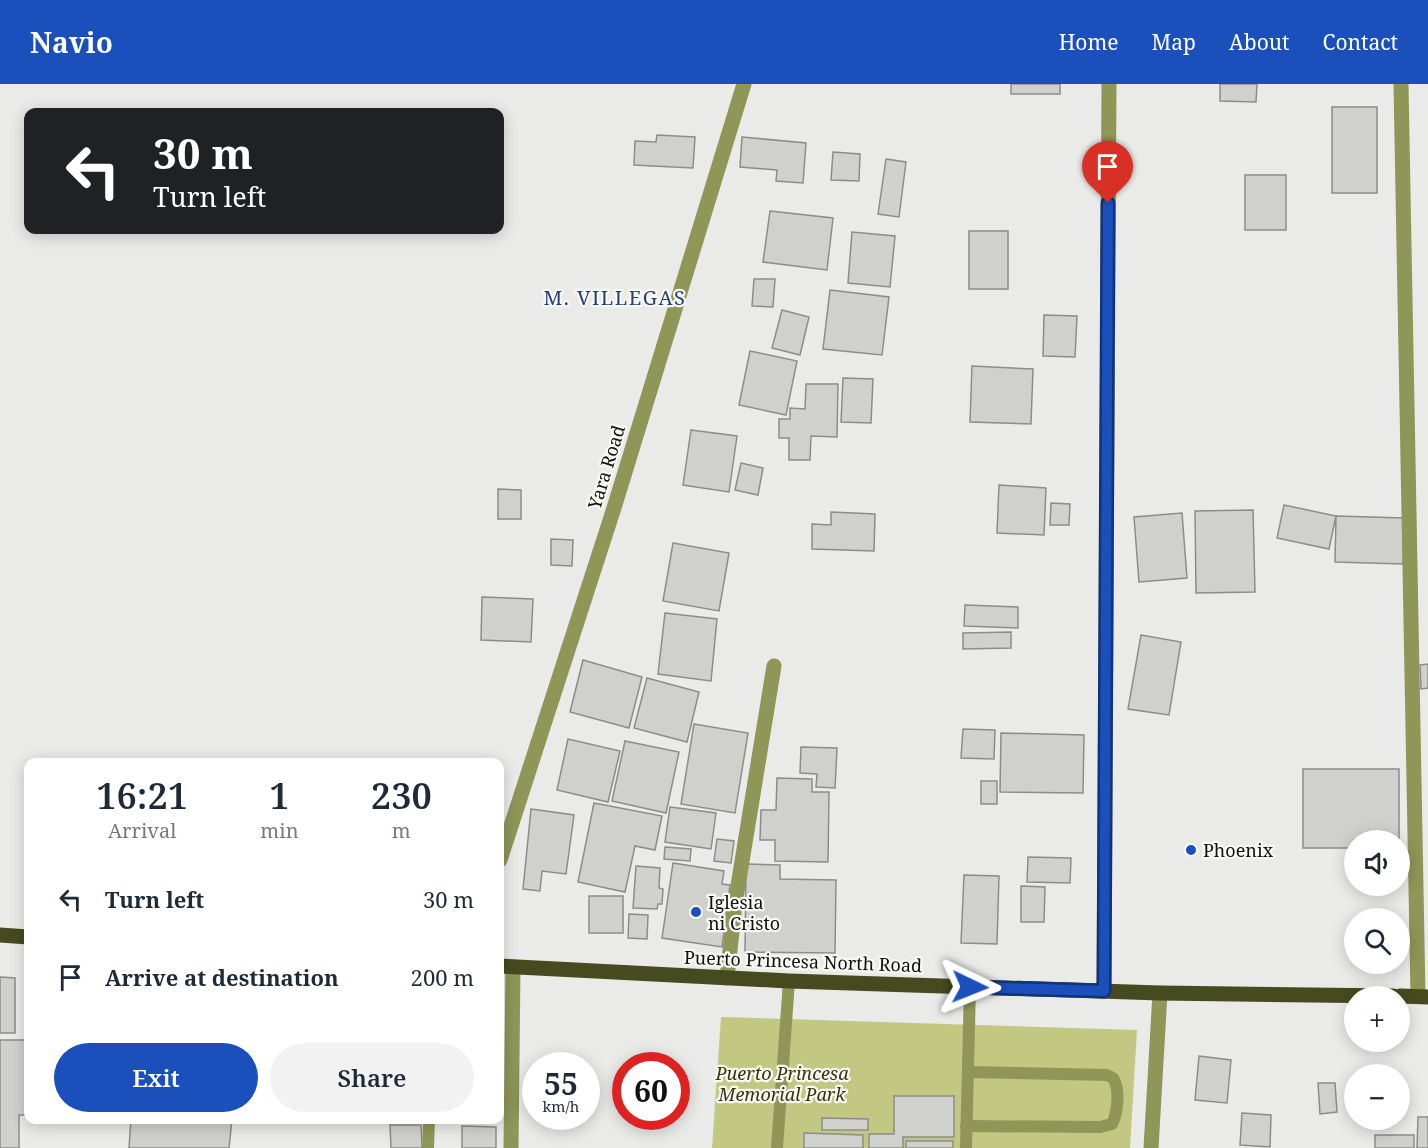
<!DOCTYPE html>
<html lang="en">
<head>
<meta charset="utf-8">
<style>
  :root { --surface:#fff; --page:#f2f2f3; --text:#1f2937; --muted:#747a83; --accent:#1a4fbc }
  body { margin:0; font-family:"Noto Serif",serif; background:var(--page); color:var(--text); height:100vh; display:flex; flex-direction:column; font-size:22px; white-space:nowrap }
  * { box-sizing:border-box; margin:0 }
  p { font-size:20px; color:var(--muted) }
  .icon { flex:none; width:33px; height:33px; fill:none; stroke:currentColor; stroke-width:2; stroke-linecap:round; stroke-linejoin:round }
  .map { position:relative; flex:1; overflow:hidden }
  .panel { position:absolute; left:24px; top:674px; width:480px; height:366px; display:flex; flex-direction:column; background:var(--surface); border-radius:12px; box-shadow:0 3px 15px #0003 }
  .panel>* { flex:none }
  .banner { position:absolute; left:24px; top:24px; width:480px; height:126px; border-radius:12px; box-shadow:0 3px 15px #0003; background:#202124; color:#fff; overflow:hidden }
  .tools { position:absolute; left:1344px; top:746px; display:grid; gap:12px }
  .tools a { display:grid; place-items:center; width:66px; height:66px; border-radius:50%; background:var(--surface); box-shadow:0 3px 15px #0003; font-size:30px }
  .speed { position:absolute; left:522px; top:968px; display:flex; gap:12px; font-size:30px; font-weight:700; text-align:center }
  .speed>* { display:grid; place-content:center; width:78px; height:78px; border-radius:50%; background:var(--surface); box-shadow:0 3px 15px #0003; line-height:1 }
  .speed small { font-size:15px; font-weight:400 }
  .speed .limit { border:9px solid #d22; background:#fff; color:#111 }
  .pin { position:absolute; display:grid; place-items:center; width:51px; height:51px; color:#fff; margin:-62px -26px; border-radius:50% 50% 50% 0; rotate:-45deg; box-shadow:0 0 6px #0007 }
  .pin .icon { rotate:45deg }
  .me { position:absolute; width:66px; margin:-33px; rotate:92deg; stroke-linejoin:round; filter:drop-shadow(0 0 4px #0008) }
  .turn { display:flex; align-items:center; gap:21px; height:126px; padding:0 30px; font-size:27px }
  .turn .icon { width:78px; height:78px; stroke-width:2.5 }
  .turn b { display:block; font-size:42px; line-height:51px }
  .eta { display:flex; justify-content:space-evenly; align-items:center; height:102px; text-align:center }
  .eta b { font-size:36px; font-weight:600; line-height:42px }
  .action { display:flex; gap:12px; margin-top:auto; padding:12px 30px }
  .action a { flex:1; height:69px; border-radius:36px; background:var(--accent); color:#fff; font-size:24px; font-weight:600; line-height:69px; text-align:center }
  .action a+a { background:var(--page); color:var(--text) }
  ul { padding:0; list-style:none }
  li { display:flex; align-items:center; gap:18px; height:78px; padding:0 30px }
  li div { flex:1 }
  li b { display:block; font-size:22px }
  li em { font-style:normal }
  header { display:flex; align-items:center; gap:36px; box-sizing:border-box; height:84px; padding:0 30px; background:var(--accent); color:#fff }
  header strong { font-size:28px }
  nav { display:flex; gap:33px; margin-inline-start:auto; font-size:21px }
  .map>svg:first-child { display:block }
  .green { fill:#c2c881 }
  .building { fill:#d0d0cd; stroke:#8c8d8a; stroke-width:1.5 }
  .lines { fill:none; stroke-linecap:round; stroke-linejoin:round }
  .service { stroke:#909558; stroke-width:12 }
  .minor { stroke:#909558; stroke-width:15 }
  .primary { stroke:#47491f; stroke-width:15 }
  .route-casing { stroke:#11337a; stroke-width:15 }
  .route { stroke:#1a4fbc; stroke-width:10 }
  .poi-dot { fill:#1a4fbc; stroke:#f8f8f5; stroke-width:2 }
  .labels { text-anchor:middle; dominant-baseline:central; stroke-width:4.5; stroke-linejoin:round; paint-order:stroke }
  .street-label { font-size:18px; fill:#111110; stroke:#f8f8f5 }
  .poi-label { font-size:18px; fill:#111110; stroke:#f8f8f5; text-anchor:start }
  .park-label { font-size:18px; font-style:italic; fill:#34360a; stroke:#f8f8f5 }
  .neighbourhood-label { font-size:20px; letter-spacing:1.5px; fill:#233f76; stroke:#f8f8f5 }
</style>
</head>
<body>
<header>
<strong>Navio</strong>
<nav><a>Home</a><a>Map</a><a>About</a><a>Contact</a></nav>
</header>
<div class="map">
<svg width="1428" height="1064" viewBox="0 0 1428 1064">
  <rect width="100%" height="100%" fill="#eaebe8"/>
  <path class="green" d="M721 933 1137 946 1130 1064H712Z"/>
  <g class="building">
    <rect x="1011" y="0" width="49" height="10"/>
    <path d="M1220 0H1257L1256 18 1220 17Z"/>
    <rect x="1332" y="23" width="45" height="86"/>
    <path d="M657 51 695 53 693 84 634 81 635 57 656 58Z"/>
    <path d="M742 53 806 59 803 99 776 97 777 86 740 83Z"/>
    <path d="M833 68 860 70 859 97 831 96Z"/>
    <path d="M886 75 906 78 899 133 878 130Z"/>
    <rect x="1245" y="91" width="41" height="55"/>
    <path d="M770 127 833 134 827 186 763 178Z"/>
    <rect x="969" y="147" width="39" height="58"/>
    <path d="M852 148 895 152 890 203 848 199Z"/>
    <path d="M754 195H775L773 223 752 222Z"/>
    <path d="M830 206 889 213 882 271 823 265Z"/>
    <path d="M782 226 809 233 800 271 772 264Z"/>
    <path d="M1044 231 1077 232 1075 273 1043 272Z"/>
    <path d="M750 267 797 277 786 331 739 321Z"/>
    <path d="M972 282 1033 285 1031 340 970 338Z"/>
    <path d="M843 294 873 295 871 339 841 338Z"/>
    <path d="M806 300H838L837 353 811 352 810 376H789V354H779V335H790V324L805 325Z"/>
    <path d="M691 346 737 352 729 408 683 401Z"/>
    <path d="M741 379 763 384 758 411 735 406Z"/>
    <path d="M999 401 1046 404 1044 451 997 449Z"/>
    <path d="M498 405 521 406V435H498Z"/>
    <path d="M1051 419 1070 420 1069 441H1050Z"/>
    <path d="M1284 421 1336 432 1329 465 1277 454Z"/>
    <path d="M1253 426 1255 508 1196 509 1195 427Z"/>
    <path d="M831 428 875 430 874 467 812 465V440L831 441Z"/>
    <path d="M1182 429 1187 494 1139 498 1134 433Z"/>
    <path d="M1336 432 1404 434 1403 480 1335 478Z"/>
    <path d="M551 455 573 456 572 482 551 481Z"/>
    <path d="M673 459 729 469 719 527 663 517Z"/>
    <path d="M482 513 533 515 531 558 481 556Z"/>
    <path d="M965 521 1018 523V544L964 542Z"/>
    <path d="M665 529 717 535 711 597 658 590Z"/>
    <path d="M1011 548V564L963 565V549Z"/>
    <path d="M1141 551 1181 558 1169 631 1128 625Z"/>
    <path d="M583 576 642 593 629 644 570 628Z"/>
    <path d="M1428 580V604L1421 605 1420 581Z"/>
    <path d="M647 594 699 608 687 658 634 644Z"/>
    <path d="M694 640 748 649 735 729 681 720Z"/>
    <path d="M963 645 995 646 994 675 961 674Z"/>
    <path d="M1001 649 1084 651 1083 709 1000 708Z"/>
    <path d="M568 655 620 667 608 718 557 706Z"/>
    <path d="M625 657 679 668 666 729 612 717Z"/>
    <path d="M801 663 837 664 835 704 816 703 817 690 800 689Z"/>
    <path d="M1303 685H1399V756H1354V764H1303Z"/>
    <path d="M777 694 812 695V708H829L828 778 775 777V756H760L761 726H776Z"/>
    <rect x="981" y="697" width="16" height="23"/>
    <path d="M594 719 662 732 655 766 635 762 625 808 578 798Z"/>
    <path d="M670 723 716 729 711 765 665 758Z"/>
    <path d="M531 725 574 731 566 790 542 787 540 807 523 805Z"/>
    <path d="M717 755 734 757 731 779 714 777Z"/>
    <path d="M665 763 691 765 690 777 664 775Z"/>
    <path d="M1028 773 1071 774 1070 799 1027 798Z"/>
    <path d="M673 779 724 787 722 800 730 801 722 863 662 854Z"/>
    <path d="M746 780 780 781V795L836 796 835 869 745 868Z"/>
    <path d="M636 782 660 784 659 804 663 805 662 820H658L657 825 633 824Z"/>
    <path d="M964 791 999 792 997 860 961 859Z"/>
    <path d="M1021 802 1045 803 1044 838H1021Z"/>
    <rect x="589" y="812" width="34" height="37"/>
    <path d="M629 830 648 831 647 855 628 854Z"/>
    <path d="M0 893 15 894V949H0Z"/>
    <path d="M0 956H28L27 1031H19V1064H0Z"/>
    <path d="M1199 972 1231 976 1227 1019 1195 1016Z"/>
    <path d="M1318 999H1335L1337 1028 1320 1030Z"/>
    <path d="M894 1012H954V1053H903V1064H869V1050H894Z"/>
    <path d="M1242 1029 1271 1031 1270 1063 1240 1061Z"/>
    <path d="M1418 1033H1428V1064H1417Z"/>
    <path d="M822 1034 868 1035V1046H822Z"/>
    <path d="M131 1035H232L229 1064H129Z"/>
    <path d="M390 1041H421L422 1064H391Z"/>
    <path d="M462 1042 496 1043V1064H462Z"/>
    <path d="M804 1049 863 1051V1064H804Z"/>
    <rect x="1375" y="1051" width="39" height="13"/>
    <rect x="906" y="1057" width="47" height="7"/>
  </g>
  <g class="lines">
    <g class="service">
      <path d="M966 1042 1100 1043 1112 1040C1118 1028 1120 1005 1113 994L1107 991 968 988"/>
      <path d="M428 1064 429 1035"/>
      <path d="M777 1064 789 897"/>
      <path d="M966 1064 970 903"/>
    </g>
    <g class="minor">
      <path d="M1401 0 1418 912"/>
      <path d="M500 776 614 424 744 0"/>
      <path d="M727 894 735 820 774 582"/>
      <path d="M1104 907 1109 0"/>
      <path d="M511 1064 513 883"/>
      <path d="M1151 1064 1160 909"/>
    </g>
    <g class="primary">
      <path d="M0 851 28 853"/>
      <path d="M500 882 789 897 1160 909 1393 912"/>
      <path d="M1400 912 1428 913"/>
    </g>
  </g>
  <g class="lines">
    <defs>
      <path id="route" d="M970 903 1104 907 1108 119"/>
    </defs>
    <use href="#route" class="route-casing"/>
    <use href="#route" class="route"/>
  </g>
  <g class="poi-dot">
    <circle cx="1191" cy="766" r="6"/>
    <circle cx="696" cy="828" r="6"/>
  </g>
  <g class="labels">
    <g class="street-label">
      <text transform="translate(606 383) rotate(-73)">Yara Road</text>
      <text transform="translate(803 877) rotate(2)">Puerto Princesa North Road</text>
    </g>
    <g class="poi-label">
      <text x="1203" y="766">Phoenix</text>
      <text x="708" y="818">Iglesia<tspan x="708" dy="21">ni Cristo</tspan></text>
    </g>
    <g class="park-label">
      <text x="782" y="989">Puerto Princesa<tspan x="782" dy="21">Memorial Park</tspan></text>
    </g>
    <g class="neighbourhood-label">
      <text x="615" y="213">M. VILLEGAS</text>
    </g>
  </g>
</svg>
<div class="tools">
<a><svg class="icon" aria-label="sound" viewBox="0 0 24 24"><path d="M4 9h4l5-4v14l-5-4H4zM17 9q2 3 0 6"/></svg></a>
<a><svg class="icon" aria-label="search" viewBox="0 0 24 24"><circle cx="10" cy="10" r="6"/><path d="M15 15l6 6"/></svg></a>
<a>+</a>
<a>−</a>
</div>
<div class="speed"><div>55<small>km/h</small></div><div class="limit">60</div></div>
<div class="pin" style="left:1108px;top:119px;background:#d93025"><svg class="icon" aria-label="arrive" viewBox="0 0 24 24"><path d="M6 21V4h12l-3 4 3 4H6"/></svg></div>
<svg class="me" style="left:970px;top:903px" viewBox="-20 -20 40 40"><path d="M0-17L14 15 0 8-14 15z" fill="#1a4fbc" stroke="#fff" stroke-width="4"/></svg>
<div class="banner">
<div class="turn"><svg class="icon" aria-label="left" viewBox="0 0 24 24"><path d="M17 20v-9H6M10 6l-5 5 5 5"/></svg><div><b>30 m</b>Turn left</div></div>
</div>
<section class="panel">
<div class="eta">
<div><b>16:21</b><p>Arrival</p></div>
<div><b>1</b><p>min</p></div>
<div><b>230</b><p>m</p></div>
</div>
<ul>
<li><svg class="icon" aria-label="left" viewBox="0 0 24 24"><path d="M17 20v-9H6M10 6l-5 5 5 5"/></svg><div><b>Turn left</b></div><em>30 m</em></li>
<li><svg class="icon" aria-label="arrive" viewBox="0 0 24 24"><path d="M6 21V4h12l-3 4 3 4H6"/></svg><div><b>Arrive at destination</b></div><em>200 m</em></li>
</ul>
<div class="action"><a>Exit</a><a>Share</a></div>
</section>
</div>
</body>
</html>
